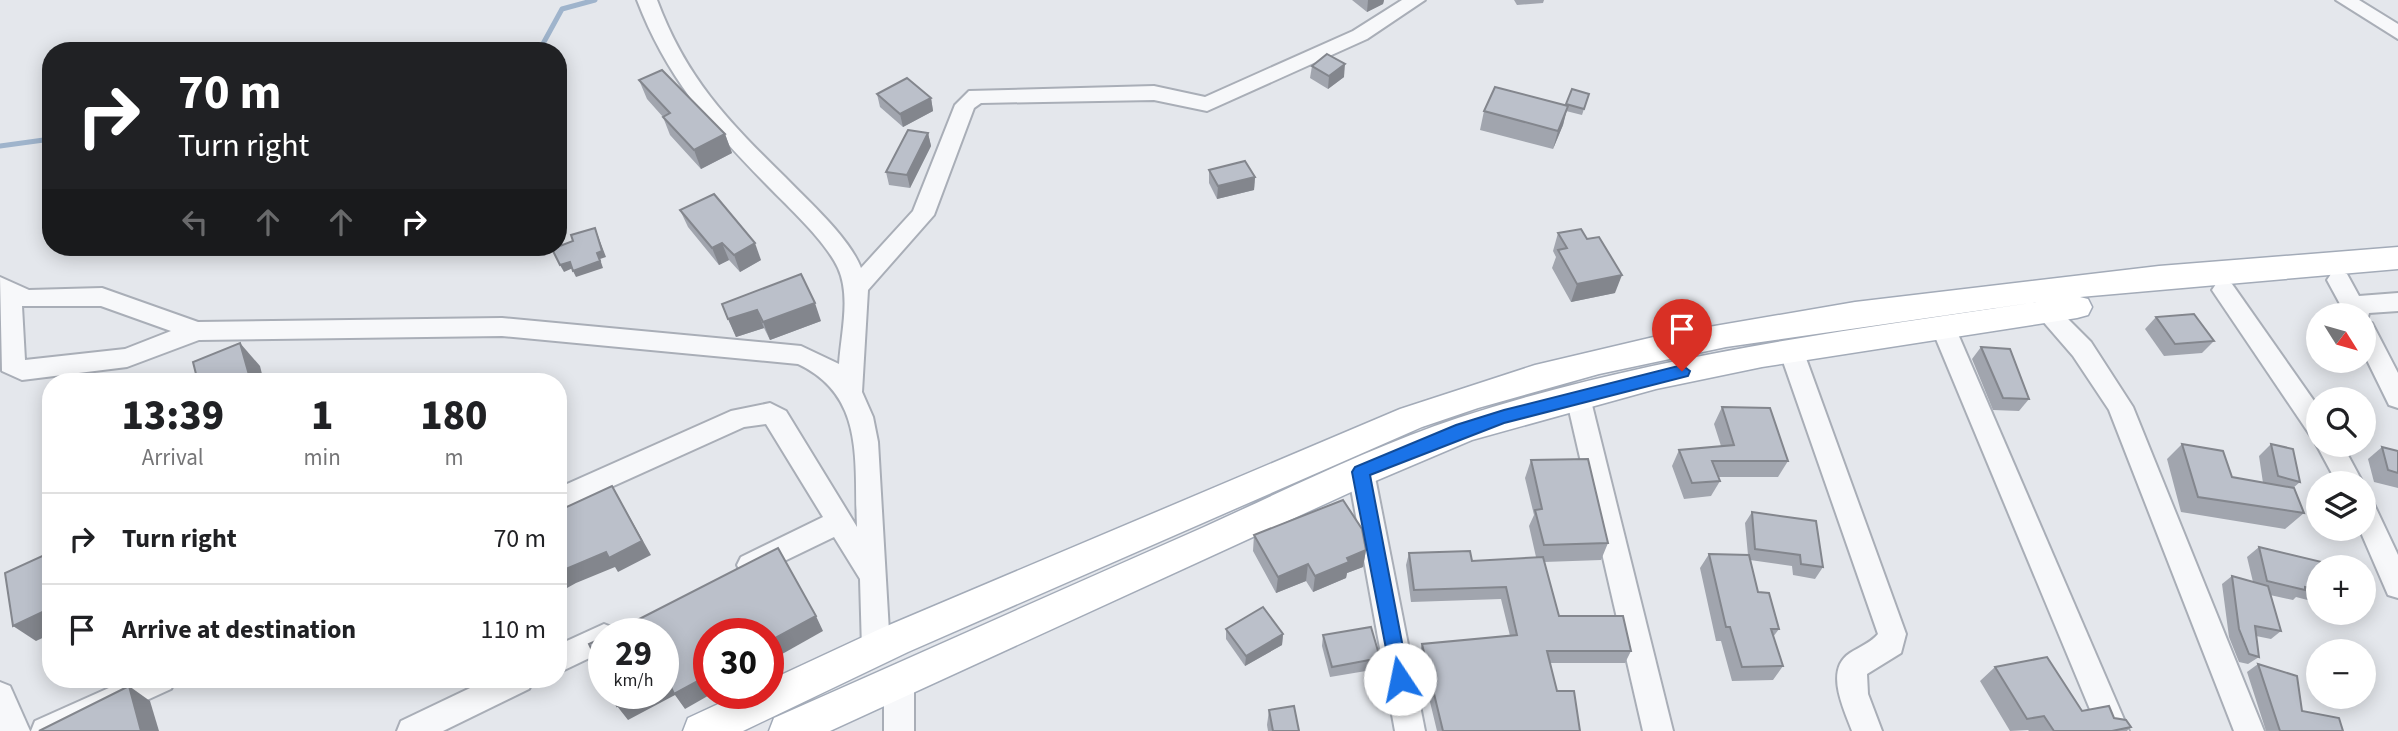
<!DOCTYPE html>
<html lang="en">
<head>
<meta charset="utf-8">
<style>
  :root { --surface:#fff; --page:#f2f2f2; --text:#202124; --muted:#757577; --line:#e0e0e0 }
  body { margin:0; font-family:"Source Sans 3",sans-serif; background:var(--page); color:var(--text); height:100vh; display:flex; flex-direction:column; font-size:26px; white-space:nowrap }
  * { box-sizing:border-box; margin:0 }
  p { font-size:23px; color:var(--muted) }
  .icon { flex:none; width:38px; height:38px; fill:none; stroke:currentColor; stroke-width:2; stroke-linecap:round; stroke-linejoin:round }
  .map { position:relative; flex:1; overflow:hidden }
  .drawer { position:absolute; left:42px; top:373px; width:525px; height:315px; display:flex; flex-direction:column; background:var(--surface); border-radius:28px; box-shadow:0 4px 18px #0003 }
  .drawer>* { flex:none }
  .top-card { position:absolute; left:42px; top:42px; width:525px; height:214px; border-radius:28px; box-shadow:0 4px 18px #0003; background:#202124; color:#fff; overflow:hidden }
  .needle { width:46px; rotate:127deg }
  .fabs { position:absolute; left:2306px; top:303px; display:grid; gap:14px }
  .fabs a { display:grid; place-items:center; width:70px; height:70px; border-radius:50%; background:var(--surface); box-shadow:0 4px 18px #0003; font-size:35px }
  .speed { position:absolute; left:588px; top:618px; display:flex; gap:14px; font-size:35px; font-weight:700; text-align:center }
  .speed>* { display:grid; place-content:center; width:91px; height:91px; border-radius:50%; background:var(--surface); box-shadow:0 4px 18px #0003; line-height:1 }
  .speed small { font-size:18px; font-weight:400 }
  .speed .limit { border:10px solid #d22; background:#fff; color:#111 }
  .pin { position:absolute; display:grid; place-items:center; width:60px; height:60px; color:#fff; margin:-72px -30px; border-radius:50% 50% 50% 0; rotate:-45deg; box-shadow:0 0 7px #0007 }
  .pin .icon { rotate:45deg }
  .me { position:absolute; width:77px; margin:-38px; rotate:349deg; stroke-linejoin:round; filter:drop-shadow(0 0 5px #0008) }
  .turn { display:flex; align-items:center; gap:24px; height:147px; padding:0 21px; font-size:32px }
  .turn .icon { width:91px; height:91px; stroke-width:2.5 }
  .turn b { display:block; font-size:49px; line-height:60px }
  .lanes { display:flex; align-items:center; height:66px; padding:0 21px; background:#0003; justify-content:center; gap:35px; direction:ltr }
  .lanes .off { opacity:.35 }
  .eta { display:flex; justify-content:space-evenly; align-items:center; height:119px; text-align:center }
  .eta b { font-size:42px; font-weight:800; line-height:49px }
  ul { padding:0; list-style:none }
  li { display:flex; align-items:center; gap:21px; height:91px; padding:0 21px; border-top:2px solid var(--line) }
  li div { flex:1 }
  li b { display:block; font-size:26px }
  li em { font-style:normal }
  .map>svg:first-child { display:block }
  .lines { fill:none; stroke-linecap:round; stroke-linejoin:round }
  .stream { stroke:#9fb4cc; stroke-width:5 }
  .minor-casing { stroke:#a9aeb7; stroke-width:4 }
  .major-casing { stroke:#a3abb8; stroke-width:3 }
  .minor { fill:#f7f8fa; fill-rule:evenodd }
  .major { fill:#fff; fill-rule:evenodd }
  .wall { fill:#a1a5ae }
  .shaded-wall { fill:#83868d }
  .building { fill:#bbc0ca; stroke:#83868d; stroke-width:2 }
  .route { fill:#1a73e8; stroke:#114b97; stroke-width:2 }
</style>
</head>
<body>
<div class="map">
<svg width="2398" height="731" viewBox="0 0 2398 731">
  <rect width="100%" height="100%" fill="#e4e7ec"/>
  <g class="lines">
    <g class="stream">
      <path d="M539 51 562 9 595 0"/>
      <path d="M0 146 51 139"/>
    </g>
    <defs>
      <g id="minor">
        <path d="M637 0H657C686 78 727 120 785 177 808 201 849 237 861 268L913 211 955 105 969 91 1154 86 1205 97 1353 31 1402 0H1425L1367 39 1207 111 1154 100 981 103 974 108 934 215 868 290 862 392 873 417 878 442 890 649 886 658 876 662 866 658 862 649 860 579 834 537 751 577 741 573 737 565 741 557 823 517 766 424 744 427 558 511V488L731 411 770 403 786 411 857 527C854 462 866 396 798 364L502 336 199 340 127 367 22 380 2 371 0 277 29 290 102 288 198 322 502 318 801 346 839 364C841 334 851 296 838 268 825 240 787 206 765 183 709 126 666 76 637 0ZM22 306H101L171 331 125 349 25 360Z"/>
        <path d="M2336 0H2359L2398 24V39Z"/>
        <path d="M2339 271 2347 274 2359 296 2398 293V311L2369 313 2367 321 2372 323 2398 373V408L2389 405 2364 354V315H2346L2327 280 2331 274Z"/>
        <path d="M2224 281 2232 284 2319 408V438L2310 435 2216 296 2212 290 2216 284Z"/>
        <path d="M2046 302 2054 305 2091 342 2133 407 2264 731H2234L2109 410 2073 356 2034 311 2038 305Z"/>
        <path d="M1943 318 1951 321 1955 327 2129 731H2099L1931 327 1935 321Z"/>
        <path d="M1791 341 1800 343 1803 350 1906 634 1901 653 1867 674 1868 694 1882 731H1852C1844 709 1824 670 1850 653 1859 647 1872 642 1878 634L1779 350 1782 343Z"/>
        <path d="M1578 387 1587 390 1590 397 1673 731H1643L1566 397 1569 390Z"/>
        <path d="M2319 439V444H2342L2363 483H2337L2316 444Z"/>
        <path d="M1361 461 1370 464 1374 472 1425 731H1395L1348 472 1352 464Z"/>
        <path d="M2364 499 2373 502 2398 555V598L2388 595 2359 528H2364Z"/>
        <path d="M604 624 614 628 617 634H604V651L558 673V645Z"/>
        <path d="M899 666 909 670 914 680V731H884V680L889 670Z"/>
        <path d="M129 679H176L171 689 79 731H31L35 721Z"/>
        <path d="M489 679H534L529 689 443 731H397L401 721Z"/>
        <path d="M0 682 10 686 30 731H0Z"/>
      </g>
      <path id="major" d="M2398 247V269L2080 297 2088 299 2092 307 2088 315 2077 318 1762 367 1656 389 1472 440 1373 482 830 731H769L774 718C918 654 1061 590 1204 527 1288 489 1371 447 1458 418 1646 356 1842 331 2037 302L1726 347 1599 374 1478 408 1422 427 908 652 743 731H683L688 718 742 693H768V681L882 628 1400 409 1535 365 1662 335 1855 302 2159 266Z"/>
    </defs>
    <use href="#minor" class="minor-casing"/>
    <use href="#major" class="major-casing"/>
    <use href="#minor" class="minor"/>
    <use href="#major" class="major"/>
  </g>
  <g class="wall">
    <path d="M1352 0H1384L1383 4 1367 12Z"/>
    <path d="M1514 0H1544L1543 3 1517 5Z"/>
    <path d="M1312 66 1344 77 1328 89 1310 78Z"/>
    <path d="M639 80 725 134 732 153 701 169 670 135 663 117 647 99Z"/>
    <path d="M1572 89 1589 94 1582 115 1566 111 1563 125 1553 149 1480 130 1484 111 1566 106Z"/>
    <path d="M877 94 931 98 933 111 903 127 880 107Z"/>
    <path d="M928 133 931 146 910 188 889 185 886 172Z"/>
    <path d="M1209 170 1255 177 1254 190 1217 199 1209 183Z"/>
    <path d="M680 210 761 260 740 272 729 260 719 265 688 227Z"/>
    <path d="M1558 233 1615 293 1571 302 1552 268 1556 257 1553 251Z"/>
    <path d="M722 304 821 321 770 340 764 328 736 337Z"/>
    <path d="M2156 317 2214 341 2202 353 2164 356 2145 329Z"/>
    <path d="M1981 347 2029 399 2019 411 1993 410 1972 359Z"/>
    <path d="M1722 407 1788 461 1778 477H1718L1720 481 1711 496 1684 499 1672 466 1679 450 1721 446 1714 424Z"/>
    <path d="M2182 444 2232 477 2263 483 2259 456 2271 444 2300 482 2293 488 2304 513 2285 529 2181 512 2167 459Z"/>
    <path d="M2382 447 2398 451V488L2374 482 2368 459Z"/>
    <path d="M1531 460 1608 543 1601 560 1544 562 1559 616 1631 651 1625 663H1550L1557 691 1580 731H1437L1419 656 1422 644 1510 636 1501 599 1411 602 1406 565 1409 553 1472 561 1536 557 1529 526 1534 515 1525 478Z"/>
    <path d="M1752 512 1823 567 1815 579 1793 575 1792 566 1750 560 1758 592 1779 629 1773 637 1783 666 1773 680 1732 681 1721 641H1716L1700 568 1709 554 1748 555 1745 523Z"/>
    <path d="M1254 535 1366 550 1363 567 1347 573 1346 578 1313 592 1306 581 1276 593 1253 551Z"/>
    <path d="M2259 547 2319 567V603L2296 597 2293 600 2270 595 2281 631 2271 639 2256 636 2259 657 2248 664 2239 662 2229 637 2222 584 2232 576 2253 582 2247 557Z"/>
    <path d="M1226 629 1283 634 1282 645 1245 666 1226 639Z"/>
    <path d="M1323 635 1380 658 1378 669 1330 677 1322 646Z"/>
    <path d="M2258 664 2302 711 2343 731H2266L2247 672Z"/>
    <path d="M1995 667 2082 711 2114 718 2131 727 2127 731H2029L2028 730 2010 731 1980 681Z"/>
    <path d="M1269 710 1299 731H1268L1267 725Z"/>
  </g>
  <g class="shaded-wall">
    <path d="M1368 0H1384L1383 4 1367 12Z"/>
    <path d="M1345 64 1344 77 1328 89 1329 76Z"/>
    <path d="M931 98 933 111 903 127 900 114Z"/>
    <path d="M1568 106 1563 125 1553 149 1558 131Z"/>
    <path d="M928 133 931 146 910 188 907 175Z"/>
    <path d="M725 134 732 153 701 169 694 150Z"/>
    <path d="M1255 177 1254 190 1217 199 1218 186Z"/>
    <path d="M595 228 606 257 600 259 603 268 576 277 573 271 597 253Z"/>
    <path d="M722 243 729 260 719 265 712 248Z"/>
    <path d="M755 243 761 260 740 272 734 255Z"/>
    <path d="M570 262 573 268 564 272 560 265Z"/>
    <path d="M1622 275 1615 293 1571 302 1577 284Z"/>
    <path d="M815 303 821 321 770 340 763 322Z"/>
    <path d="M757 310 764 328 736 337 728 319Z"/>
    <path d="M240 343 260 366 264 382H251Z"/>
    <path d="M612 486 651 555 618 572 615 567 576 583 558 593V573Z"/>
    <path d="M1366 550 1363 567 1347 573 1346 578 1313 592 1315 576 1347 558Z"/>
    <path d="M1308 564 1306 581 1276 593 1278 577Z"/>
    <path d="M51 608V634L36 641 13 626Z"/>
    <path d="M816 616 823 631 768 662V642Z"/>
    <path d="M1283 634 1282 645 1245 666 1246 656Z"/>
    <path d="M709 675V693H713L685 709 675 695 628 720 617 706 640 693H663V680L667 678Z"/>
    <path d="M129 686 150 701 159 731H141Z"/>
  </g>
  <g class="building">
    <path d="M1327 54 1345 64 1329 76 1312 66Z"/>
    <path d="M662 70 725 134 694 150 663 117 670 113 639 80Z"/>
    <path d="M907 78 931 98 900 114 877 94Z"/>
    <path d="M1495 87 1568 106 1558 131 1484 111Z"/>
    <path d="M1572 89 1589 94 1584 109 1566 104Z"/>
    <path d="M908 130 928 133 907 175 886 172Z"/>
    <path d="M1245 161 1255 177 1218 186 1209 170Z"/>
    <path d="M714 194 755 243 734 255 722 243 712 248 680 210Z"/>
    <path d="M595 228 602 251 597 253 600 261 573 271 570 262 560 265 552 249 573 241 571 235Z"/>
    <path d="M1581 229 1587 239 1599 237 1622 275 1577 284 1558 250 1567 248 1558 233Z"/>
    <path d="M801 274 815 303 763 322 757 310 728 319 722 304Z"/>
    <path d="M2194 314 2214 341 2175 344 2156 317Z"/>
    <path d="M240 343 251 382H198L193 362Z"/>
    <path d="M1981 347 2010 349 2029 399 2003 398Z"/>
    <path d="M1722 407 1770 408 1788 461H1712L1720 481 1692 483 1679 450 1734 445Z"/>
    <path d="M2182 444 2223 451 2232 477 2294 488 2304 513 2198 497Z"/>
    <path d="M2271 444 2293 449 2300 482 2278 476Z"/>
    <path d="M2382 447 2398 451V473L2388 470Z"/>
    <path d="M1588 459 1608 543 1544 545 1535 510 1542 509 1531 460Z"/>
    <path d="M612 486 642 541 609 558 606 552 566 569 558 573V511Z"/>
    <path d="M1343 500 1362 529 1366 550 1347 558 1349 562 1315 576 1308 564 1278 577 1254 535Z"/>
    <path d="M1752 512 1816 521 1823 567 1801 564 1800 555 1755 549Z"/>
    <path d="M2259 547 2326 563 2328 567H2319V590L2305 587V590L2267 581Z"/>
    <path d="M778 548 816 616 768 642V634H709V675L674 694 667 678 663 680V634H610Z"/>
    <path d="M1470 551 1472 561 1543 557 1559 616H1623L1631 651H1547L1557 691H1574L1580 731H1443L1422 644 1517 635 1506 587 1414 590 1409 553Z"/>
    <path d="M51 552V608L13 626 5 573Z"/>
    <path d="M1709 554 1749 555 1758 592 1769 593 1779 629H1771L1783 666 1742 667 1730 627H1726Z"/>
    <path d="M2232 576 2268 586 2281 631 2255 626 2259 657 2249 654 2239 629Z"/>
    <path d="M2364 587 2370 597 2364 596Z"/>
    <path d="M1263 607 1283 634 1246 656 1226 629Z"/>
    <path d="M1371 627 1380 658 1332 667 1323 635Z"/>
    <path d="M604 637V676L589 644Z"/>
    <path d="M2047 657 2082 711 2109 706 2114 718 2126 720 2131 727 2112 731H2054L2044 716 2027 719 1995 667Z"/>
    <path d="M2258 664 2297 676 2302 711 2339 718 2343 731H2280Z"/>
    <path d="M129 686 141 731H39Z"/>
    <path d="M611 693H640L617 706Z"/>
    <path d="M1294 706 1299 731H1273L1269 710Z"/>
  </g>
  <path class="route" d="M1682 365 1690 371 1688 376 1504 423 1370 475 1409 679 1407 685 1400 688 1393 685 1352 472 1355 467 1456 425 1504 410Z"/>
</svg>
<div class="fabs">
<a><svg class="needle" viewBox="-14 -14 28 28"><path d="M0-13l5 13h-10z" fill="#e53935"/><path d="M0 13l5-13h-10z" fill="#757577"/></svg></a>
<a><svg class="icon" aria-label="search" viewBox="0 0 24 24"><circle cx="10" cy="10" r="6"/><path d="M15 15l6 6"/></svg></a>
<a><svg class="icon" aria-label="layers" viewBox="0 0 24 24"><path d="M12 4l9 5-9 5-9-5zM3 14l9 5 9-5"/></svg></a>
<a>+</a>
<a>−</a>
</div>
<div class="speed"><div>29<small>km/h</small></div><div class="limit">30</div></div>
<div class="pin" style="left:1682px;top:371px;background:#d93025"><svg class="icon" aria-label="arrive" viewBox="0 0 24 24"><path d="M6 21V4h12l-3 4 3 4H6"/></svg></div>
<svg class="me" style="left:1400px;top:679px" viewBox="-20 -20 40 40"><circle r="19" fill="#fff"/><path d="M0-13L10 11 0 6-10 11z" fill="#1a73e8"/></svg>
<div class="top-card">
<div class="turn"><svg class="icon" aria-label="right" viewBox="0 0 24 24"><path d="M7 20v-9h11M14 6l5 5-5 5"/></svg><div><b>70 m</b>Turn right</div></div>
<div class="lanes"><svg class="icon off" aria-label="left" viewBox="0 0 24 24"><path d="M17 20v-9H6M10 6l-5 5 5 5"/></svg><svg class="icon off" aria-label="ahead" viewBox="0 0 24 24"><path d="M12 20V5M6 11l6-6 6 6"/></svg><svg class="icon off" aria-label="ahead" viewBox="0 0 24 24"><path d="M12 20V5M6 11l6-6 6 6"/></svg><svg class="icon" aria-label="right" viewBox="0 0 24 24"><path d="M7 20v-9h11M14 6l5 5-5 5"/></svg></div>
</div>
<section class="drawer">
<div class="eta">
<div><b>13:39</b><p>Arrival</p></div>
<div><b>1</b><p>min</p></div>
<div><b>180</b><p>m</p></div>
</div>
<ul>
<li><svg class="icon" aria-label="right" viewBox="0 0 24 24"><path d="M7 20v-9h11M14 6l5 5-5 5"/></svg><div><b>Turn right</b></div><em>70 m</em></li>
<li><svg class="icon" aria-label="arrive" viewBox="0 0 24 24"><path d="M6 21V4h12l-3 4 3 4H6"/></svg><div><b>Arrive at destination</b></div><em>110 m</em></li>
</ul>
</section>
</div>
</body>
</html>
